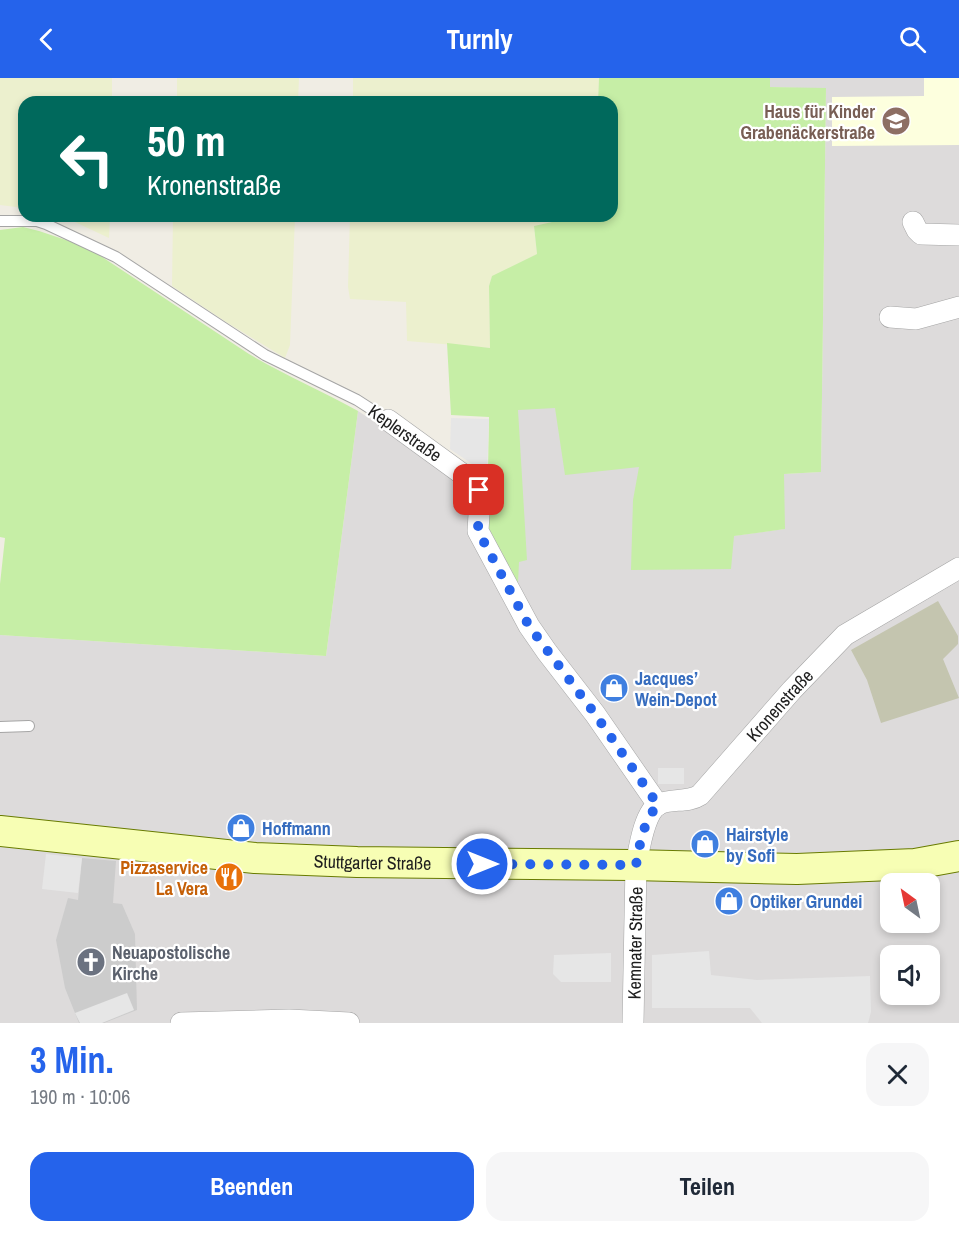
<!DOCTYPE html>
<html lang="de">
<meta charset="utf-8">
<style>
body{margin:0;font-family:"Archivo Narrow",sans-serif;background:#f6f6f7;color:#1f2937;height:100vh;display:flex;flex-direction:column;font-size:22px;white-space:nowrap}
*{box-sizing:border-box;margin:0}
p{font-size:20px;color:#747a83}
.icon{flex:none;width:33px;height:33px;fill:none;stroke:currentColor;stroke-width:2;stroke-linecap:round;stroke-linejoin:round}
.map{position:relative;height:945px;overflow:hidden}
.side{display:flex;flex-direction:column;background:#fff;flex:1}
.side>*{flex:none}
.banner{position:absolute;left:18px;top:18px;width:600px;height:126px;border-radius:18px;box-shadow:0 3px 9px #0003;background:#00695c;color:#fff;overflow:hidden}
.needle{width:39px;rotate:327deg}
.fabs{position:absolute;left:880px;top:795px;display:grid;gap:12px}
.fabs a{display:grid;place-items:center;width:60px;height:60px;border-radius:12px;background:#fff;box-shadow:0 3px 9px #0003;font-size:30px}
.pin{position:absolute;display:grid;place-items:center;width:51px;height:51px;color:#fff;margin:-26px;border-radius:12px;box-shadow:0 3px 9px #0006}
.me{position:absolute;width:66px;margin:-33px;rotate:90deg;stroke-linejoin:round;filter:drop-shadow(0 0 4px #0008)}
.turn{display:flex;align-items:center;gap:21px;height:126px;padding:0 30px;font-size:27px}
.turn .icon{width:78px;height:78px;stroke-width:2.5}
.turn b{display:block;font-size:42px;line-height:51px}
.round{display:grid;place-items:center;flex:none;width:63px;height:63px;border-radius:18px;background:#f6f6f7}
.head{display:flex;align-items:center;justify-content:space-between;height:102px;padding:0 30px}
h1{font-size:36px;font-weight:700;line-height:45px;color:#2563eb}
.action{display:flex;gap:12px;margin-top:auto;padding:12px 30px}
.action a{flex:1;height:69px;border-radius:18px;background:#2563eb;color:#fff;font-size:24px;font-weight:700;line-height:69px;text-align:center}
.action a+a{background:#f6f6f7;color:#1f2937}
header{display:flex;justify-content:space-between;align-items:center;height:78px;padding:0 30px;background:#2563eb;color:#fff;font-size:27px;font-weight:700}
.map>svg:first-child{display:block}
.residential{fill:#dddbdb;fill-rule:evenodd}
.education{fill:#fdffde}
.religious{fill:#ccc}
.construction{fill:#c4c5af}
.farmland{fill:#ecf0ce}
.grass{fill:#c6eea6}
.parking{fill:#e6e6e6}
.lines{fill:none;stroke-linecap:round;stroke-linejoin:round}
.lane-casing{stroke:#a5a5a5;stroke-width:12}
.street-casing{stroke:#a5a5a5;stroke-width:22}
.secondary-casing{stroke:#687b00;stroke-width:32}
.lane{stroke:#fff;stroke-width:10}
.street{stroke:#fff;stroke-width:21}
.secondary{stroke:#f7feb4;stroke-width:30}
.route{stroke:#2563eb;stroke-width:10;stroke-dasharray:0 18}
.labels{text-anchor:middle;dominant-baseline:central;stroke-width:4.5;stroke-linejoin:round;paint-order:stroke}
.education-label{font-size:18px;font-weight:bold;fill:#785e54;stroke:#fff;text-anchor:end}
.street-label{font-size:18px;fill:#1e1e1e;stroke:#fff}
.shop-label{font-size:18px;font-weight:bold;fill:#366cbe;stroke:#fff;text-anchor:start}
.food-label{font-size:18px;font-weight:bold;fill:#c56008;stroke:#fff;text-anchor:end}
.worship-label{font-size:18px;font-weight:bold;fill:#5b616d;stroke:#fff;text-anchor:start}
</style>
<header><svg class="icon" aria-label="back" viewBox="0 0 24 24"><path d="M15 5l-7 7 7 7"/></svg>Turnly<svg class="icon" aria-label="search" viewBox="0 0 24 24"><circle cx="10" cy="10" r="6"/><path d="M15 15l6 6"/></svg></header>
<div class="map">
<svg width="959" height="945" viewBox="0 0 959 945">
<rect width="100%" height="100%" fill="#f0ede4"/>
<path class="residential" d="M 770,0 L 959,0 L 959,945 L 0,945 L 0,557 L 326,578 L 358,333 L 439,386 L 469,409 L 520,413 L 515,330 L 556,327 L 641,387 L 733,458 L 784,451 L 784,396 L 821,394 L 826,11 L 770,9 ZM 891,806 L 930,806 L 930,844 L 891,844 ZM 891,878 L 930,878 L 930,916 L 891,916 Z"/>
<polygon class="education" points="924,0 959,0 959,67 832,68 832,19 924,18"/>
<polygon class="religious" points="82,780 116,783 113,825 122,826 135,856 137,932 104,945 79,945 65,910 56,862 68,820 78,822"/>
<polygon class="construction" points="938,523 958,558 958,566 943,581 959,620 881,645 867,602 851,572"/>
<g class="farmland">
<polygon points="0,0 112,0 112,24 24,24 24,130 0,127"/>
<polygon points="177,0 299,0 298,24 177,24"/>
<polygon points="353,0 599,0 598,24 353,24"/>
<polygon points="62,138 110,138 109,160"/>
<polygon points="173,138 295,138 290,267 285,280 226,244 172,208"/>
<polygon points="350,138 579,138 534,148 537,176 492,199 489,208 490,270 407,263 406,224 350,221 348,209"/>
</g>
<g class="grass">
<polygon points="599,0 770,0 770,9 826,10 821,394 784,396 785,451 734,458 731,491 631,492 633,422 639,389 565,397 555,330 518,332 527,482 519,484 518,505 487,447 489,339 451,337 447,265 490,270 489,208 492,198 537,176 534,148 579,138 612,138 612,24 598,24"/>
<path d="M 23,149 L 39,153 L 87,169 L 249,276 C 285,297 322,313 358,333 L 326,578 L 0,557 L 0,506 L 5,460 L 0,459 L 0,152 Z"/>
</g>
<g class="parking">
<polygon points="451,340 489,341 487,396 450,371"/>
<rect x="658" y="690" width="26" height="16"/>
<polygon points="46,776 82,780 78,815 42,811"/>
<polygon points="709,873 711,897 757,902 870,898 871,934 868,945 762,945 750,930 652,930 652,877"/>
<polygon points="611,875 611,904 561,904 553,896 554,877"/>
<polygon points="127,915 134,932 102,945 80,945 75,935"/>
</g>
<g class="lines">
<g class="lane-casing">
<g id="lane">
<polyline points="0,143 37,143 46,146 116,179 265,277 357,322 388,342"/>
<polyline points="0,649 29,648"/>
</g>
</g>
<g class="street-casing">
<g id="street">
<polyline points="913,144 917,152 921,156 959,157"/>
<polyline points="890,239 916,241 959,229"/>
<polyline points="388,342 476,406 480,420 478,453 529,548 547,574 595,636 658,727"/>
<polyline points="181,945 289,942 349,945"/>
<path id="s1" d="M 633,945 L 636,787 C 639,772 644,734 659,726 C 672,720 688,725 700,717 L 792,612 L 845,557 L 959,490"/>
</g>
</g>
<g class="secondary-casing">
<g id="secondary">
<path id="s2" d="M 0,753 L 255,780 L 357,784 L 632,787 L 797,791 L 915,786 L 959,778"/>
</g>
</g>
<use href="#lane" class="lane"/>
<use href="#street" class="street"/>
<use href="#secondary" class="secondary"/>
</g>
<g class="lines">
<path class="route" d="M 479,412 L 478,453 L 529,548 L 595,636 L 658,727 C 643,743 640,766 636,787 L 482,786"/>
</g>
<defs>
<g id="school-disc" transform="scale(1.5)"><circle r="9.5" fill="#8d6e63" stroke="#fff"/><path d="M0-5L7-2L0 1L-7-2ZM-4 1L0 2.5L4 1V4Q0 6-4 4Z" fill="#fff"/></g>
<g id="shop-disc" transform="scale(1.5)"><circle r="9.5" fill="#3f7fe0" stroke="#fff"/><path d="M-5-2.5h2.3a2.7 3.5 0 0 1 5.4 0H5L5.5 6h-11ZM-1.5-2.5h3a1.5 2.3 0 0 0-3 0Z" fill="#fff"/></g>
<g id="restaurant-disc" transform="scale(1.5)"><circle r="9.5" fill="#e8710a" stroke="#fff"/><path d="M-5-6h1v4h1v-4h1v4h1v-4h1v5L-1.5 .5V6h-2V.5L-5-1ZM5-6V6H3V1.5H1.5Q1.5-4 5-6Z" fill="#fff"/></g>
<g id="church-disc" transform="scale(1.5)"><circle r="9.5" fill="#6b7280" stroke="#fff"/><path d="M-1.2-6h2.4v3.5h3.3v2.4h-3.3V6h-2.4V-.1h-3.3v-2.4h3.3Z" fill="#fff"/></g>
</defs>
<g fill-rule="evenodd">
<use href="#school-disc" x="896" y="43"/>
<use href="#shop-disc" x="614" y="610"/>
<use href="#shop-disc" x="241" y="750"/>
<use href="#shop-disc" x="705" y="766"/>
<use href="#restaurant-disc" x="229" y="799"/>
<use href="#shop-disc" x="729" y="823"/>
<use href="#church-disc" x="91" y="884"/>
</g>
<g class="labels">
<g class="education-label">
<text x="875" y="33">Haus für Kinder<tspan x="875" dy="21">Grabenäckerstraße</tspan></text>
</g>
<g class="street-label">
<text transform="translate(405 355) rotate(35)">Keplerstraße</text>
<text stroke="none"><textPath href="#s1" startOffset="387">Kronenstraße</textPath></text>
<text stroke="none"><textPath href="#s2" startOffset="374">Stuttgarter Straße</textPath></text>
<text stroke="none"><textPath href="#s1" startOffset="80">Kemnater Straße</textPath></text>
</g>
<g class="shop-label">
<text x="635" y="600">Jacques’<tspan x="635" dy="21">Wein-Depot</tspan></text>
<text x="262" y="750">Hoffmann</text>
<text x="726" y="756">Hairstyle<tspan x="726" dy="21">by Sofi</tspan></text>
<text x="750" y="823">Optiker Grundei</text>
</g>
<g class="food-label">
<text x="208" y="789">Pizzaservice<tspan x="208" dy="21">La Vera</tspan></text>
</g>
<g class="worship-label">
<text x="112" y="874">Neuapostolische<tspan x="112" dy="21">Kirche</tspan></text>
</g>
</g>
</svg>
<div class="fabs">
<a><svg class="needle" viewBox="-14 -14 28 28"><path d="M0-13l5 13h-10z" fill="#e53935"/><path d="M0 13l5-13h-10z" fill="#747a83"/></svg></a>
<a><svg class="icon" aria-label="sound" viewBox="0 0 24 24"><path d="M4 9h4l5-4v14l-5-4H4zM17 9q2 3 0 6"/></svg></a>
</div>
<div class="pin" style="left:479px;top:412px;background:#d93025"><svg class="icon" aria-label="arrive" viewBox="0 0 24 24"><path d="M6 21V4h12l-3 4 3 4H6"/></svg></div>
<svg class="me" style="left:482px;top:786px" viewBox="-20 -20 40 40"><circle r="17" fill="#2563eb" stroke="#fff" stroke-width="3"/><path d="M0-11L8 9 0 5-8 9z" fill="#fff"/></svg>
<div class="banner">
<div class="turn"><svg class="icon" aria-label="left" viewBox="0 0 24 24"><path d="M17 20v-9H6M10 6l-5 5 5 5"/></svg><div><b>50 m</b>Kronenstraße</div></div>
</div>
</div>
<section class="side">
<div class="head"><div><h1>3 Min.</h1><p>190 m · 10:06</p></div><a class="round"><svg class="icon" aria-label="close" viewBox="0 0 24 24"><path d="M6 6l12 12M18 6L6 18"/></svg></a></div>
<div class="action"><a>Beenden</a><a>Teilen</a></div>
</section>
